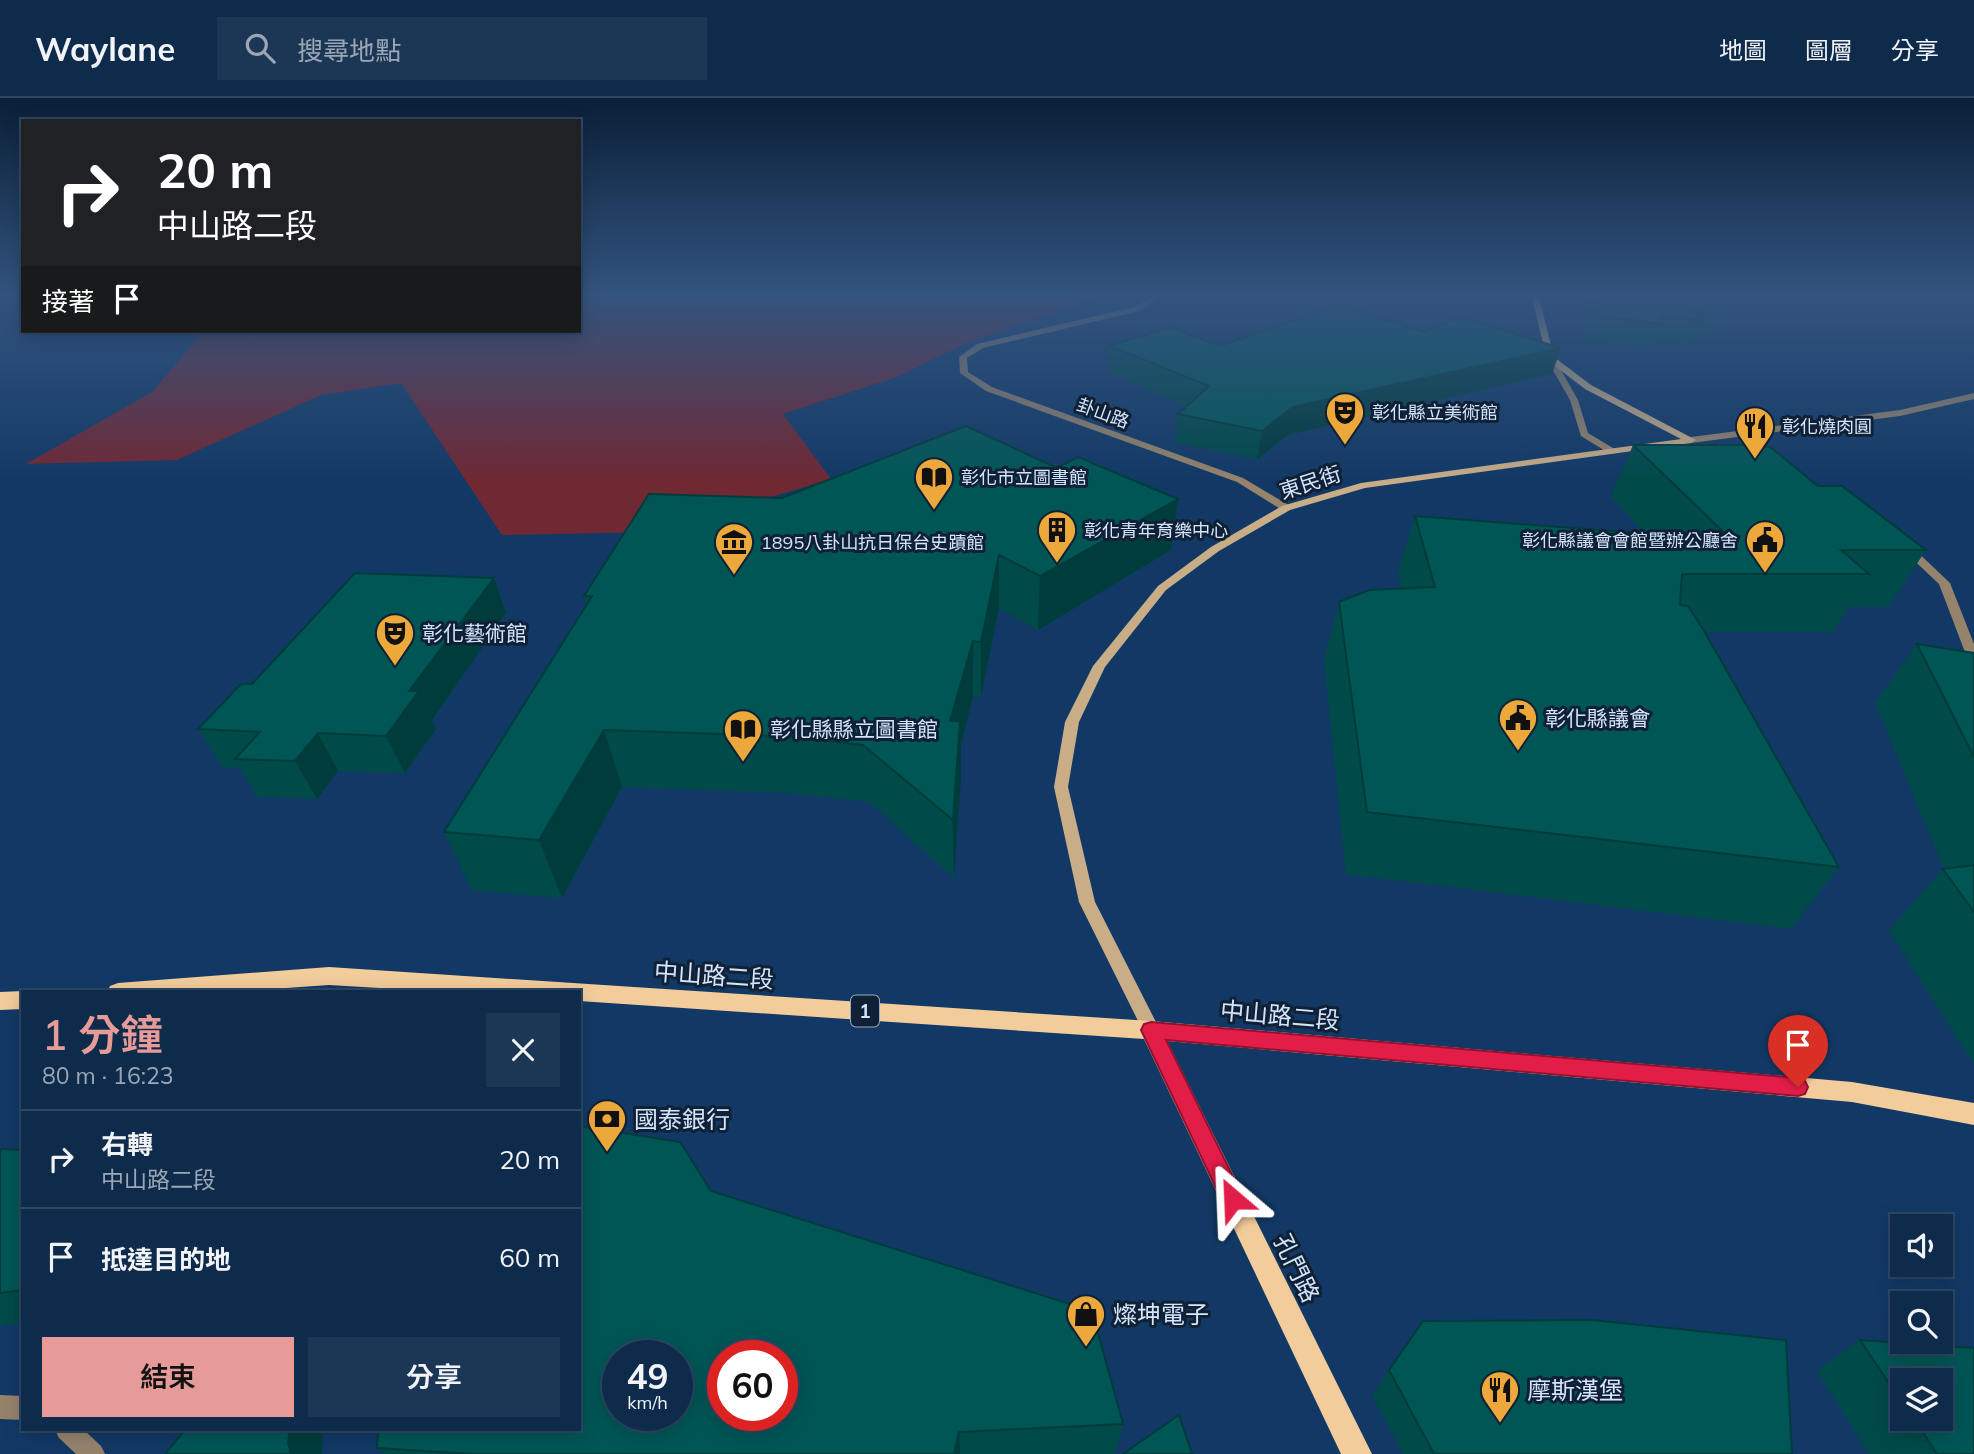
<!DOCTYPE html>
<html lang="zh-TW">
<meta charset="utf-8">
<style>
body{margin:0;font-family:Mulish,"Noto Sans TC",sans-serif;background:#1c3756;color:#f1f3f6;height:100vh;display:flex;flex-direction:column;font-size:26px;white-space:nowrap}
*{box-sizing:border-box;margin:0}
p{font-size:23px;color:#9ba7b5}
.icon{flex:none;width:38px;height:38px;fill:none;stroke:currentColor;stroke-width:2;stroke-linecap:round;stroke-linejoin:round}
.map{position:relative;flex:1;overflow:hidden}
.sheet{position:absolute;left:21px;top:892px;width:560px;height:441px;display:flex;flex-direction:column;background:#0e2b4c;border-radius:0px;box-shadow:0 4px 18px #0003,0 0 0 2px #2e4764}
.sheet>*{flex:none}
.hud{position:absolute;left:21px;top:21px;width:560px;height:214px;border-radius:0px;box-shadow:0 4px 18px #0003,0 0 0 2px #2e4764;background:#202124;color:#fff;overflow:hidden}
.controls{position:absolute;left:1890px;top:1116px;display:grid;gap:14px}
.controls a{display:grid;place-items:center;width:63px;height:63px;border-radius:0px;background:#0e2b4c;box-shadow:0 4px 18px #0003,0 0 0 2px #2e4764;font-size:35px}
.speed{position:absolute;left:602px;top:1242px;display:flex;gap:14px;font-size:35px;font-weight:700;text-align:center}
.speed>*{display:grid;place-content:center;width:91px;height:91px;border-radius:50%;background:#0e2b4c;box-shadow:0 4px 18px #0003,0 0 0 2px #2e4764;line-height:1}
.speed small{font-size:18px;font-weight:400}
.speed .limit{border:10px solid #d22;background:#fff;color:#111}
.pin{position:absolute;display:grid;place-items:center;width:60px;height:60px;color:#fff;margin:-72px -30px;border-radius:50% 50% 50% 0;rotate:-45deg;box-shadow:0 0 7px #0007}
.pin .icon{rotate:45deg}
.me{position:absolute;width:77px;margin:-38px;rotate:334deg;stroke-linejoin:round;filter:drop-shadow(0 0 5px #0008)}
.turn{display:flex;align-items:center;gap:24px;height:147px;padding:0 21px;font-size:32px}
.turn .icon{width:91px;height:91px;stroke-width:2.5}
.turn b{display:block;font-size:49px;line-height:60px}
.then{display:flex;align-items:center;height:66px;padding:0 21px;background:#0003;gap:14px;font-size:26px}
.round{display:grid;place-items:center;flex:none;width:74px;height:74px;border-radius:0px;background:#1c3756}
.head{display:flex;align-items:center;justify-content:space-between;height:119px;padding:0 21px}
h1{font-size:42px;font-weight:600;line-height:52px;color:#e69b98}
.primary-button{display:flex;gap:14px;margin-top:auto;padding:14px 21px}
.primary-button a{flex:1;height:80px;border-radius:0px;background:#e69b98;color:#111;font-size:28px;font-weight:600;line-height:80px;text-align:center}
.primary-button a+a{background:#1c3756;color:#f1f3f6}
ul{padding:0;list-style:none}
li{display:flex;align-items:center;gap:21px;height:98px;padding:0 21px;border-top:2px solid #2e4764}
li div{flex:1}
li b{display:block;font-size:26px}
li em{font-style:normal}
header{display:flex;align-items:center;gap:42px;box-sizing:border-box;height:98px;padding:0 35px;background:#0e2b4c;border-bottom:2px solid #2e4764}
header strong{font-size:33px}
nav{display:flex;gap:38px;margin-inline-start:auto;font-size:24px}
.search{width:490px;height:63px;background:#1c3756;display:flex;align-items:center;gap:18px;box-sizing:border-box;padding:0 24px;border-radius:0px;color:#9ba7b5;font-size:26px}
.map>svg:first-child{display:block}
.green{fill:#702833}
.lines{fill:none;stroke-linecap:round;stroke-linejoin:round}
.street{fill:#95836c;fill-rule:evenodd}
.secondary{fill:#c9ad87;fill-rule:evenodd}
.primary{fill:#f2cc9b;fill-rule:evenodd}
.wall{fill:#004a49;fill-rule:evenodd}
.shaded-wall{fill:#003c3c}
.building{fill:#005655;stroke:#003c3c;stroke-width:2;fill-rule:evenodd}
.route{fill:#e11d48;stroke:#92132f;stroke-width:2}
.labels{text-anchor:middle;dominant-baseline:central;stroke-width:6;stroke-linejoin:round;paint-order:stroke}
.far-poi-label{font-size:18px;fill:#d3e5fb;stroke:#102135;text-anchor:start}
.far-street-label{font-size:18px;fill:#d3e5fb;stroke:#102135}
.shield{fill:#102135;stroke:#98aac0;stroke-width:2}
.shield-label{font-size:19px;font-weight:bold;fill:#d3e5fb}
.street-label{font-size:21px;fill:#d3e5fb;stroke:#102135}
.poi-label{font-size:21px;fill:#d3e5fb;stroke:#102135;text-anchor:start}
.near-street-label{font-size:24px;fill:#d3e5fb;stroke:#102135}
.near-poi-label{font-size:24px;fill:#d3e5fb;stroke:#102135;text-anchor:start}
</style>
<header>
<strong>Waylane</strong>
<div class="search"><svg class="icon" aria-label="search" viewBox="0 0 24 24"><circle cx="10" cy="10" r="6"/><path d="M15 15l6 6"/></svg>搜尋地點</div>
<nav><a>地圖</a><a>圖層</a><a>分享</a></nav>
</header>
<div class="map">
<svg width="1974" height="1356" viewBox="0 0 1974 1356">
<rect width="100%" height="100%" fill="#123966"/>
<polygon class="green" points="579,195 1109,195 971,243 894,280 783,316 831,381 654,434 502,437 401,285 321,297 177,362 26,366 152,294 200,238 182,233 579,233"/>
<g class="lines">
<g class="street">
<polygon points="1158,195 1166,195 1139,213 983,250 967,260 968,274 992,289 1243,380 1290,408 1290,412 1282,412 1237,384 986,293 960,275 959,259 977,246 1134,209"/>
<polygon points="1547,258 1553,258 1578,302 1588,335 1613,350 1613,354 1607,354 1581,338 1570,302 1546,260"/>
<polygon points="1974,295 1974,301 1900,318 1691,345 1686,342 1691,339 1900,312"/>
<polygon points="1906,446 1910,447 1950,485 1974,546 1974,566 1968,562 1939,486 1902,451 1902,447"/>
<polygon points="0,1297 23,1298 23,1322 0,1321"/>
<polygon points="55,1332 84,1332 101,1348 105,1356 76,1356 59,1340"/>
</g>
<polygon class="secondary" points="1531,195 1538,195 1554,259 1591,287 1696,342 1691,345 1365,390 1290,412 1219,453 1166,492 1105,569 1079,624 1068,689 1095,804 1160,932 1157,937 1151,939 1145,937 1079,804 1054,689 1065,624 1093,568 1158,488 1211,449 1282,408 1361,385 1681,341 1585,291 1547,262"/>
<g class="primary">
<polygon points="329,869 1151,923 1852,984 1974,1005 1974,1027 1852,1004 1167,943 1372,1356 1341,1356 1144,941 579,903 579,894 447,894 329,887 229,894 107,894 110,888 118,885"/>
<polygon points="23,893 26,894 23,894 23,911 0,912 0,894"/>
</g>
</g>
<g class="wall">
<polygon points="1581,195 1708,195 1719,217 1708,241 1692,239 1689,247 1657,243 1654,250 1588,243"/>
<polygon points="1110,248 1220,248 1552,276 1288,337 1257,361 1175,345 1178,316 1187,308 1108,274"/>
<polygon points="1633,347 1818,388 1926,452 1888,509 1848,509 1833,534 1705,534 1839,769 1791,831 1346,776 1324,562 1339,504 1402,490 1398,473 1415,418 1644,435 1611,399"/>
<polygon points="782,400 1178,401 1171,452 1038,532 999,510 981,599 973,598 961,647 961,680 954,780 869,704 790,695 622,689 562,800 472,792 444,734 587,506 584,498"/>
<polygon points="494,480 506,515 432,622 436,631 405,675 338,673 317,701 258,699 240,670 222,669 198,631 252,586"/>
<polygon points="1917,546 1974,555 1974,966 1889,833 1943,771 1944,771 1875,605"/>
<polygon points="0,1051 23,1052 23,1225 0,1228"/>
<polygon points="711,1093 1123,1326 1115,1356 384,1356 377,1350"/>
<polygon points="1423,1223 1792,1356 1403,1356 1372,1297"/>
<path d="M 1860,1242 L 1974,1250 L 1974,1356 L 1869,1356 L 1817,1273 ZM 1902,1283 L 1941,1283 L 1941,1321 L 1902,1321 Z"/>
</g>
<g class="shaded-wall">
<polygon points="1561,250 1552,276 1288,337 1257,361 1262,333 1293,309"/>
<polygon points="1178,401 1171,452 1038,532 1040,478"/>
<polygon points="999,457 999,510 981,599 981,544"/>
<polygon points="494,480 506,515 432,622 436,631 405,675 386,638 409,593"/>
<polygon points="973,543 973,598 961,647 961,680 954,780 950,623"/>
<polygon points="604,632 622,689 562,800 539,742"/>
<polygon points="318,635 338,673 317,701 295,663"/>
<polygon points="290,1332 323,1332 322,1356 291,1356 288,1345"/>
<polygon points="959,1334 960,1356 954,1356"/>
</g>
<g class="building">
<polygon points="1593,195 1708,195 1719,217 1697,214 1700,222 1661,218 1664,226 1597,218"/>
<polygon points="1339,207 1423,234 1460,219 1561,250 1293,309 1262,333 1178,316 1209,288 1110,248 1170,229 1220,248"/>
<polygon points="966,328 1057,370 1078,359 1178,401 1040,478 999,457 981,544 973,543 950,623 960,623 953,722 863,647 780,638 604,632 539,742 444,734 592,498 584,498 649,396 782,400"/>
<polygon points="1633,347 1752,347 1770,349 1818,388 1842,388 1926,452 1841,452 1869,476 1682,476 1680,507 1688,508 1704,533 1839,769 1367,714 1339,504 1369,492 1435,489 1415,418 1732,442"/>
<polygon points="355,475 494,480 409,593 419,593 386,638 318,635 295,663 235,661 260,634 198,631 241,586 252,586"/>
<polygon points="1917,546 1974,555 1974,659"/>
<polygon points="1974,767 1974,814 1943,771"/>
<path d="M 579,1028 L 680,1044 L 711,1093 L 1092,1213 L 1123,1326 L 959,1334 L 954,1356 L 473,1356 L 377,1350 L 378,1332 L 579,1332 ZM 618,1258 L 677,1258 L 677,1318 L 618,1318 ZM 723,1258 L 782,1258 L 782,1318 L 723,1318 Z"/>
<polygon points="0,1051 23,1052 23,1192 0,1195"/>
<polygon points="1592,1222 1786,1242 1792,1356 1434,1356 1389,1272 1423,1223"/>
<polygon points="1860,1242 1974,1250 1974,1356 1937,1356 1914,1321 1941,1321 1941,1283 1902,1283 1902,1304"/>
<polygon points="1179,1317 1192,1356 1123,1356"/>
<polygon points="185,1332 290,1332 288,1345 291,1356 165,1356"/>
</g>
<linearGradient id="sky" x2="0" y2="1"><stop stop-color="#0a1f38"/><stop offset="0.51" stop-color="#33547f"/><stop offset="1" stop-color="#33547f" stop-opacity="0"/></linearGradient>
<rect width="1974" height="385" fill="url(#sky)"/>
<polygon class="route" points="1151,924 1798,980 1805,983 1808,989 1805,996 1798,998 1166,942 1244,1101 1241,1109 1233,1112 1225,1109 1141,932 1144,926"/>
<defs>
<g id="theatre-pin" transform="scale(2.0125)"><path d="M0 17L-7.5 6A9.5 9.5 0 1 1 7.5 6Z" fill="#eda83c" stroke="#102135"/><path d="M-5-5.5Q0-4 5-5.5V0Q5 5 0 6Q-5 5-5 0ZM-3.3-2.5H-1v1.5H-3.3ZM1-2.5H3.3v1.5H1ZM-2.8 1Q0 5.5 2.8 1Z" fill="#111"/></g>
<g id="restaurant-pin" transform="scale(2.0125)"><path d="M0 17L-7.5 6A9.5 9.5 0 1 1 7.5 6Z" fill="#eda83c" stroke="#102135"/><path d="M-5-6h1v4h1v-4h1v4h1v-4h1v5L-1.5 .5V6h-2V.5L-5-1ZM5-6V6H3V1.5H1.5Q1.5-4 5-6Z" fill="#111"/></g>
<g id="library-pin" transform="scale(2.0125)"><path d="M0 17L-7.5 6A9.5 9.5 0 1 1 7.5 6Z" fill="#eda83c" stroke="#102135"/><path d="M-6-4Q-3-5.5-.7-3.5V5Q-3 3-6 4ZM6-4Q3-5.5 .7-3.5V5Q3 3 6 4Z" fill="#111"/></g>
<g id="building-pin" transform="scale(2.0125)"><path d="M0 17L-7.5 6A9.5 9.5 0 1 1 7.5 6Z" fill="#eda83c" stroke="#102135"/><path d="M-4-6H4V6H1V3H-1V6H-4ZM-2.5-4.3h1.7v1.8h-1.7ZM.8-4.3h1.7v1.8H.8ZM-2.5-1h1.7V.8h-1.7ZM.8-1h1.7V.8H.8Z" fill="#111"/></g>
<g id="civic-pin" transform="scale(2.0125)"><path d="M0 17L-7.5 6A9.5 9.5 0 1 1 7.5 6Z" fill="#eda83c" stroke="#102135"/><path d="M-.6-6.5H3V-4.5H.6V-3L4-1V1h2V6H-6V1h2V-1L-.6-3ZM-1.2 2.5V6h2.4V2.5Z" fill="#111"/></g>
<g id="museum-pin" transform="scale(2.0125)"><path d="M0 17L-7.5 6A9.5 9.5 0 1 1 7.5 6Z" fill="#eda83c" stroke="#102135"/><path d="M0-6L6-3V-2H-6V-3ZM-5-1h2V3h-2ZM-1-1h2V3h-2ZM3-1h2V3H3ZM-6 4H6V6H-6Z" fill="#111"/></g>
<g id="bank-pin" transform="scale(2.0125)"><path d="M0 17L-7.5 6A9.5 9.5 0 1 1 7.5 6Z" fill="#eda83c" stroke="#102135"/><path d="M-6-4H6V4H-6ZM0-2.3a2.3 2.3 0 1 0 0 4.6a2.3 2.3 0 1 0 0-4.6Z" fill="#111"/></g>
<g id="shop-pin" transform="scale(2.0125)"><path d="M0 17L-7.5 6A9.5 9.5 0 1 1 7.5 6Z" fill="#eda83c" stroke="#102135"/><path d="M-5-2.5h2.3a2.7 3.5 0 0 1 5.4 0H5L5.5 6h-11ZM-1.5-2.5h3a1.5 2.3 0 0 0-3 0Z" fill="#111"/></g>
</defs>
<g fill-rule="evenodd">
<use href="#theatre-pin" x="1345" y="314"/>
<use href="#restaurant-pin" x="1755" y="328"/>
<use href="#library-pin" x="934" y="379"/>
<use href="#building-pin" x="1057" y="432"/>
<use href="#civic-pin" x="1765" y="442"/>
<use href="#museum-pin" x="734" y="444"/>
<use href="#theatre-pin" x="395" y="535"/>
<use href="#civic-pin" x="1518" y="620"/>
<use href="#library-pin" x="743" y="631"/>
<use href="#bank-pin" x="607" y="1021"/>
<use href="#shop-pin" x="1086" y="1216"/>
<use href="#restaurant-pin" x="1500" y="1292"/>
</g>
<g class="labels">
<g class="far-poi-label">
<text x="1372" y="314">彰化縣立美術館</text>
<text x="1782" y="328">彰化燒肉圓</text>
<text x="961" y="379">彰化市立圖書館</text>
<text x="1084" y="432">彰化青年育樂中心</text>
<text x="1738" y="442" text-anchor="end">彰化縣議會會館暨辦公廳舍</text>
<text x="761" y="444">1895八卦山抗日保台史蹟館</text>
</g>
<g class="far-street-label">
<text transform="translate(1103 315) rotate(20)">卦山路</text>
</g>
<rect class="shield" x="851" y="897.5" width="28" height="31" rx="5"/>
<g class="shield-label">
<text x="865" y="913">1</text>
</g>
<g class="street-label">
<text transform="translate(1310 384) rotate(-18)">東民街</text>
</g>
<g class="poi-label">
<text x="422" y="535">彰化藝術館</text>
<text x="1545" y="620">彰化縣議會</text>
<text x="770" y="631">彰化縣縣立圖書館</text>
</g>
<g class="near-street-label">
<text transform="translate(714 877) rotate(4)">中山路二段</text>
<text transform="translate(1280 917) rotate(5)">中山路二段</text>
<text transform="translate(1297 1170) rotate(64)">孔門路</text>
</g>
<g class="near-poi-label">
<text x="634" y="1021">國泰銀行</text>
<text x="1113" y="1216">燦坤電子</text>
<text x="1527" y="1292">摩斯漢堡</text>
</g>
</g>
</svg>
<div class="controls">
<a><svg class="icon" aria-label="sound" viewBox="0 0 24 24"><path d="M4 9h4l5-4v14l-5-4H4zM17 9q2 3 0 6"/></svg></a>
<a><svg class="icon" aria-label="search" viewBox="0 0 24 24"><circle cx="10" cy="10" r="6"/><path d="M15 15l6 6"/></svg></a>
<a><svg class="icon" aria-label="layers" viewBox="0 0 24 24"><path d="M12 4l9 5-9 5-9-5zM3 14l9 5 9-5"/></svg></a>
</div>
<div class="speed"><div>49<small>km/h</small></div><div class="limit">60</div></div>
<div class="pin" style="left:1798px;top:989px;background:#d93025"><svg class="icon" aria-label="arrive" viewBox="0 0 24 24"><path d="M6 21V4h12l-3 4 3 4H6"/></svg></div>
<svg class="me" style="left:1233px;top:1101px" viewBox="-20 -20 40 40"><path d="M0-17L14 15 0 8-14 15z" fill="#e11d48" stroke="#fff" stroke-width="4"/></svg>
<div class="hud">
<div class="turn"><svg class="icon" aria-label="right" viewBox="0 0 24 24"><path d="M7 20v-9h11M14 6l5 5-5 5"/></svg><div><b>20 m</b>中山路二段</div></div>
<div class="then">接著<svg class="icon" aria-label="arrive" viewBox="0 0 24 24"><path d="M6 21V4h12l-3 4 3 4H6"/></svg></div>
</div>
<section class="sheet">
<div class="head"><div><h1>1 分鐘</h1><p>80 m · 16:23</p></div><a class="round"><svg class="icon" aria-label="close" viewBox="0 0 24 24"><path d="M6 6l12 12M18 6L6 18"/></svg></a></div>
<ul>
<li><svg class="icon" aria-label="right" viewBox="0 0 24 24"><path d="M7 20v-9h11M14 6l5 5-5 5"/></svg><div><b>右轉</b><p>中山路二段</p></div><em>20 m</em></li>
<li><svg class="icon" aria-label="arrive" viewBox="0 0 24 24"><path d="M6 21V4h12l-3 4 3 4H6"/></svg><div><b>抵達目的地</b></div><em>60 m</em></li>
</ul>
<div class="primary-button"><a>結束</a><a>分享</a></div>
</section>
</div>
